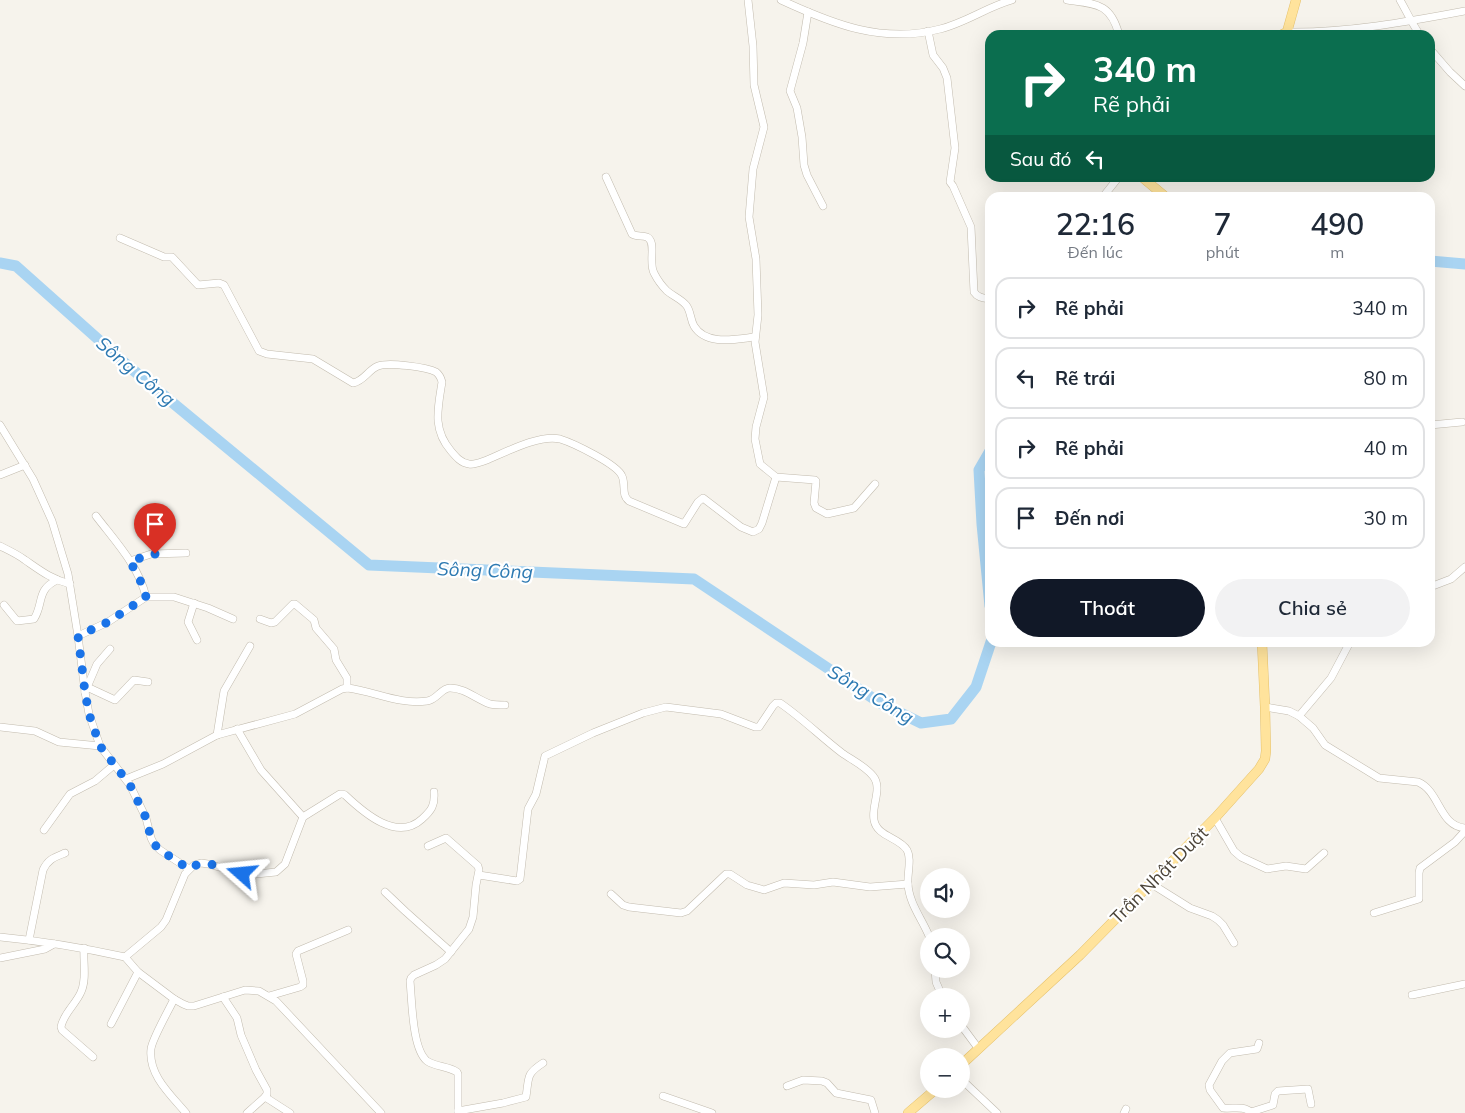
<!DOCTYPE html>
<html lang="vi">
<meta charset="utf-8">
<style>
body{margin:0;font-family:Mulish,sans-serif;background:#f2f2f3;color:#1f2937;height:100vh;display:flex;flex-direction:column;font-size:19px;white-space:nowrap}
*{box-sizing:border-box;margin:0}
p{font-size:16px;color:#747a83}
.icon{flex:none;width:28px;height:28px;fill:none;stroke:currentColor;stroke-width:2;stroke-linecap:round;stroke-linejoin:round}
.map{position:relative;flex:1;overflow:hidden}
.panel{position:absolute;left:985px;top:192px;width:450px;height:455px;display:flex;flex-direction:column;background:#fff;border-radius:15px;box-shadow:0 5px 20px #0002}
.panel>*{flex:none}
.hud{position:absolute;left:985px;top:30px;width:450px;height:152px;border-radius:15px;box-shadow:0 5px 20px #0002;background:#0b6e4f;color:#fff;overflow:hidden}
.fabs{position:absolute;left:920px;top:868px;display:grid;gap:10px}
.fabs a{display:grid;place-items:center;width:50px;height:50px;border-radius:50%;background:#fff;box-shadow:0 5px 20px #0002;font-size:25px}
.pin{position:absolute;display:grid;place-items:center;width:42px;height:42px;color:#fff;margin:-51px -21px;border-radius:50% 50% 50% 0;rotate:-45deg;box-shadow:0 0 5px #0007}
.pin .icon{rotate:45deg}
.me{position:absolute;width:55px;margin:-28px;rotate:288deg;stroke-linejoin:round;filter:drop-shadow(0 0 4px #0008)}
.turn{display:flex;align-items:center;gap:18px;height:105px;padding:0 25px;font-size:22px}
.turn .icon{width:65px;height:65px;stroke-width:2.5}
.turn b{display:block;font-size:35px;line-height:42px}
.then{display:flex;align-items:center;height:48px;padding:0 25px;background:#0003;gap:10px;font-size:19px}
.eta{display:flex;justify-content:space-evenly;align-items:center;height:85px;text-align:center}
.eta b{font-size:30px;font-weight:600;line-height:35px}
.action{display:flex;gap:10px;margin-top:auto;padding:10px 25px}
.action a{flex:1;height:58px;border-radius:30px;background:#111827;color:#fff;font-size:20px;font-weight:600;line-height:58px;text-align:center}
.action a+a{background:#f2f2f3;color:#1f2937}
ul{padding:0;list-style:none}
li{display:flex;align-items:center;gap:15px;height:62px;margin:0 10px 8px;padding:0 15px;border:2px solid #e0e1e3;border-radius:15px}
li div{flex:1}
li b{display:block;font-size:19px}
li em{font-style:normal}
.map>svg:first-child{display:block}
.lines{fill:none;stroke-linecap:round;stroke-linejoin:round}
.river{stroke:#a9d4f2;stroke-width:11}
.minor-casing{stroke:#c2bbae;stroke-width:8}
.major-casing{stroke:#e6c16a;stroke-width:10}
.minor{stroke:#fff;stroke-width:7}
.major{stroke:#ffe39c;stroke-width:9}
.route{stroke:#1a73e8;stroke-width:9;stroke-dasharray:0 16.2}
.labels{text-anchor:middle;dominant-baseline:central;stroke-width:4.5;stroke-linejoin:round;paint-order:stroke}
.street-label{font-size:18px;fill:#4b4439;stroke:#fff}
.water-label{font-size:19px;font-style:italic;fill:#2e7ab2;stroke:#fff}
</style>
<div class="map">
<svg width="1465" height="1113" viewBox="0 0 1465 1113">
<rect width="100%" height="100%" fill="#f6f3ec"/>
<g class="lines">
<g class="river">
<polyline points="1430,261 1465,264"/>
<polyline points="0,263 16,266 127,365 369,565 694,579 880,703 921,723 951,719 976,687 991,642"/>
<polyline points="990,451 979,470 982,524 990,606"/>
</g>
<g class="minor-casing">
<g id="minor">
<polyline points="748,0 753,46 754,85 764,127 753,169 749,217 756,259 758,315 755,342 764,397 756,427 755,439 760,464 776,477 815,480 816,481 814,503 816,508 827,514 854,508 875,484"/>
<path d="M 781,0 C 833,24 882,44 940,29 C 965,23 987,7 1012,0"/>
<path d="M 1067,0 C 1096,4 1111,3 1119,35"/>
<path d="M 1400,0 C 1407,12 1412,24 1420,35"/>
<polyline points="808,12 803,43 790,91 797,108 802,137 804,165 807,175 823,206"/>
<path d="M 928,31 L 933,55 L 943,68 L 947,78 L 955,148 L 950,182 L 953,186 L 971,227 L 974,292 C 978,298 983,298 990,299"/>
<path d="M 1287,32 C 1346,33 1407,22 1465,11"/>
<polyline points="1430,49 1450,72 1465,86"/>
<path d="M 606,177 L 632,234 C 637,237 642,235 647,237 C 657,242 648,262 654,273 C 657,279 662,286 667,291 C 673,296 681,299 686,305 C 691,311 690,319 694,326 C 706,346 736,339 755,337"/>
<polyline points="1102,198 1118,178"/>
<path d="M 120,238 L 164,257 L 172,257 L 198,285 L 219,283 L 224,285 L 259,351 L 267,354 L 313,359 L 353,383 C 364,381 368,370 378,366 C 388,362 427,367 436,372 C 440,375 441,378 442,382 C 438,408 432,429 451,451 C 456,457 461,463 469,464 C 475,465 481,462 487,460 C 506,452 540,434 560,439 C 573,443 617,464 622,476 C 626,485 621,495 629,501 L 684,524 L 698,502 L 703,498 L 741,527 L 753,532 L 759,529 L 762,523 L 776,477"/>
<polyline points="0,425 33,479 52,521 68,574 78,636 85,692 89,714 100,746 130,785 146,818 151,838 154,844 160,850 189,869"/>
<polyline points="1430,425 1462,422"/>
<polyline points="0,475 25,465"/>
<path d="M 96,516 C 115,541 139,566 146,597"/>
<path d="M 0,546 C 8,550 17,554 25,560 C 41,571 51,579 70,584"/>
<polyline points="130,561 151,554 186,553"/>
<polyline points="1430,587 1451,579 1465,567"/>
<polyline points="194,603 188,622 197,640"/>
<path d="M 4,605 L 17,621 L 34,619 C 44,603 36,590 57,580"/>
<polyline points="260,619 271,623 275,622 293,604 295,604 314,620 316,628 334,649 336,660 347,678 347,688"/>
<polyline points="78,636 108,622 146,597 174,597 208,608 233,619"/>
<polyline points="87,687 115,700 134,680 148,682"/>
<polyline points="85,692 97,664 110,649"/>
<path d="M 1265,707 L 1289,711 L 1299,716 L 1313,728 L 1325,745 L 1379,778 L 1418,782 C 1440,791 1439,826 1465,828"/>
<polyline points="1299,716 1331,678 1350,642"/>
<polyline points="0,727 35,731 59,742 100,746"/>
<polyline points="237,729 261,770 303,817"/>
<polyline points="217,735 224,691 250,646"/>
<path d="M 126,779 L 163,764 L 217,735 L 295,714 L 342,689 L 347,688 C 374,691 399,705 427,701 C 437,700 441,688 450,688 C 465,688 476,699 490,704 C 495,705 500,705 505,705"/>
<polyline points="1215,818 1234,851 1241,857 1267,869 1286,866 1306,869 1324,853"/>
<polyline points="44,830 70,794 95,781 114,765"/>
<path d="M 428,846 L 446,838 L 478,866 L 479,870 L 476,885 L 473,917 L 469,929 L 445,959 L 436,965 L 414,975 L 411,978 L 410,981 C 412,1000 412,1049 427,1061 C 436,1067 448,1066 457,1072 L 458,1074 L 458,1113"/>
<path d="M 479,875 L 517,881 L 520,879 L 528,809 L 536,794 L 545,756 L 593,733 L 643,713 L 666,707 L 721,714 L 755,727 L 759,727 L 773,706 L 776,703 L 780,703 C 802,718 821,737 842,753 C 852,760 865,766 873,776 C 883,788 871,806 874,820 C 877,837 899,837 907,850 C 912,859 907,874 908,884 C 909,903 922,919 929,936"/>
<polyline points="1150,883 1190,908 1212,916 1218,920 1223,925 1234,943"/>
<polyline points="385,892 405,911 451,952"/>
<polyline points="611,894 623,905 629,907 681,913 687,911 726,874 730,874 747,885 764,890 784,883 814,885 833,882 870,887 908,884"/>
<polyline points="1374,913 1419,899 1419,873 1420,868 1455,842 1465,831"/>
<path d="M 0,937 C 42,941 84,948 125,957 L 138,972 L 174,999 L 183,1004 L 188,1006 L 194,1006 L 245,990 L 259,991 L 276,1001 L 381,1113"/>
<path d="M 29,940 L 43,870 C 48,859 55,857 65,853"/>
<path d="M 84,948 C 83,962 87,979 81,992 C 76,1004 63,1014 61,1027 L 62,1030 L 93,1057"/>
<path d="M 125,957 L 161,927 L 166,920 L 185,874 L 194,865 L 201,863 L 208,864 L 247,875 L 276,872 L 285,864 L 303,817 L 340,794 L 343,794 L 345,795 C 364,813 397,842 422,819 C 432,810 435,805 434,792"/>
<polyline points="0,958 45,949 54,944"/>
<polyline points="935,969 936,982 942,996"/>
<polyline points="1412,995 1465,984"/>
<polyline points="269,996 300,987 303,985 303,981 296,954 298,951 348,930"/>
<polyline points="223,997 237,1018 241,1035 256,1070 267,1090 267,1094 265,1097 247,1113"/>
<path d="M 174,999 C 169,1010 152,1039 151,1049 C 148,1075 171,1095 186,1113"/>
<polyline points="111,1024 138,972"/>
<polyline points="961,1025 978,1048"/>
<polyline points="961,1079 997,1113"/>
<polyline points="787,1086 803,1080 822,1081 827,1083 836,1093 871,1100 875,1113"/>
<polyline points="663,1096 712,1113"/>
<polyline points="265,1097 290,1113"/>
<path d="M 458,1111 L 503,1103 L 526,1097 C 529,1077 526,1074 543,1063"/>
<polyline points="1251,1112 1273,1105 1275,1094 1278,1091 1308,1089 1311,1104"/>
<polyline points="1124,1113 1126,1109"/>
<path d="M 1252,1113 C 1243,1105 1234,1109 1223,1108 L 1210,1090 L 1209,1085 L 1222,1061 L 1230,1053 L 1257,1049 L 1259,1043"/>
</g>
</g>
<g class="major-casing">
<g id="major">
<polyline points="1281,35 1287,32 1296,0"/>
<polyline points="1143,178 1167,198"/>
<polyline points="961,1065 1080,955 1215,818 1259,769 1265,759 1266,751 1265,707 1262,642"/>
<polyline points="908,1113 936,1089"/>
</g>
</g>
<use href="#minor" class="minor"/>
<use href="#major" class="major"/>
</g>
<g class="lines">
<path class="route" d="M 155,554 L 130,561 L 143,586 L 146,597 L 108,622 L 78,636 L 85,692 L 89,714 L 100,746 L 130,785 L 146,818 L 151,838 L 154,844 L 160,850 L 189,869 C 204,857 225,869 242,874"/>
</g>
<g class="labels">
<g class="street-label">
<text transform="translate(1159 875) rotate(-45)">Trần Nhật Duật</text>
</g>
<g class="water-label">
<text transform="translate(136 371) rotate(40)">Sông Công</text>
<text transform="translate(485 570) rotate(2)">Sông Công</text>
<text transform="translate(871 694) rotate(31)">Sông Công</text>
</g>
</g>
</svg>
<div class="fabs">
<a><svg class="icon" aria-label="sound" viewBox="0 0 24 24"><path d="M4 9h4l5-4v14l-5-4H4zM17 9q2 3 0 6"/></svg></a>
<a><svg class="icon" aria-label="search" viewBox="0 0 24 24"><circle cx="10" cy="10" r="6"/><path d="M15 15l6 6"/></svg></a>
<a>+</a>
<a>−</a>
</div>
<div class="pin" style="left:155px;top:554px;background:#d93025"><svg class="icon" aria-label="arrive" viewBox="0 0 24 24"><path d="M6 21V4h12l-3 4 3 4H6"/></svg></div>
<svg class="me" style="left:242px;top:874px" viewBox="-20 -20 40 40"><path d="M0-17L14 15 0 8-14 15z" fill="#1a73e8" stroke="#fff" stroke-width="4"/></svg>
<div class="hud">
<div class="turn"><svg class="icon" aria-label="right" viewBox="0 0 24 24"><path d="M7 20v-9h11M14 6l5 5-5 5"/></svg><div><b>340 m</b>Rẽ phải</div></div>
<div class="then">Sau đó<svg class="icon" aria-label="left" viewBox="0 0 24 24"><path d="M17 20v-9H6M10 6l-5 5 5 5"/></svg></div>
</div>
<section class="panel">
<div class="eta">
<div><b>22:16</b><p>Đến lúc</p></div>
<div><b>7</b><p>phút</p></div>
<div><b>490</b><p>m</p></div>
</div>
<ul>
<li><svg class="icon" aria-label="right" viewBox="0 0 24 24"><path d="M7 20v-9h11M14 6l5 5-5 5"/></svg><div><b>Rẽ phải</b></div><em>340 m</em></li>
<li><svg class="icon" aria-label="left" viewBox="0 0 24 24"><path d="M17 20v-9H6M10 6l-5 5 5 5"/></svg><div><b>Rẽ trái</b></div><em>80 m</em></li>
<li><svg class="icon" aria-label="right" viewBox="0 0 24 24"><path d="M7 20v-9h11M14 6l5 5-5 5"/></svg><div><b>Rẽ phải</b></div><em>40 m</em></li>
<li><svg class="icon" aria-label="arrive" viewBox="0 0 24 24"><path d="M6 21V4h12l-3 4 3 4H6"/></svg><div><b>Đến nơi</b></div><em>30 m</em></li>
</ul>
<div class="action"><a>Thoát</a><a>Chia sẻ</a></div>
</section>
</div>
